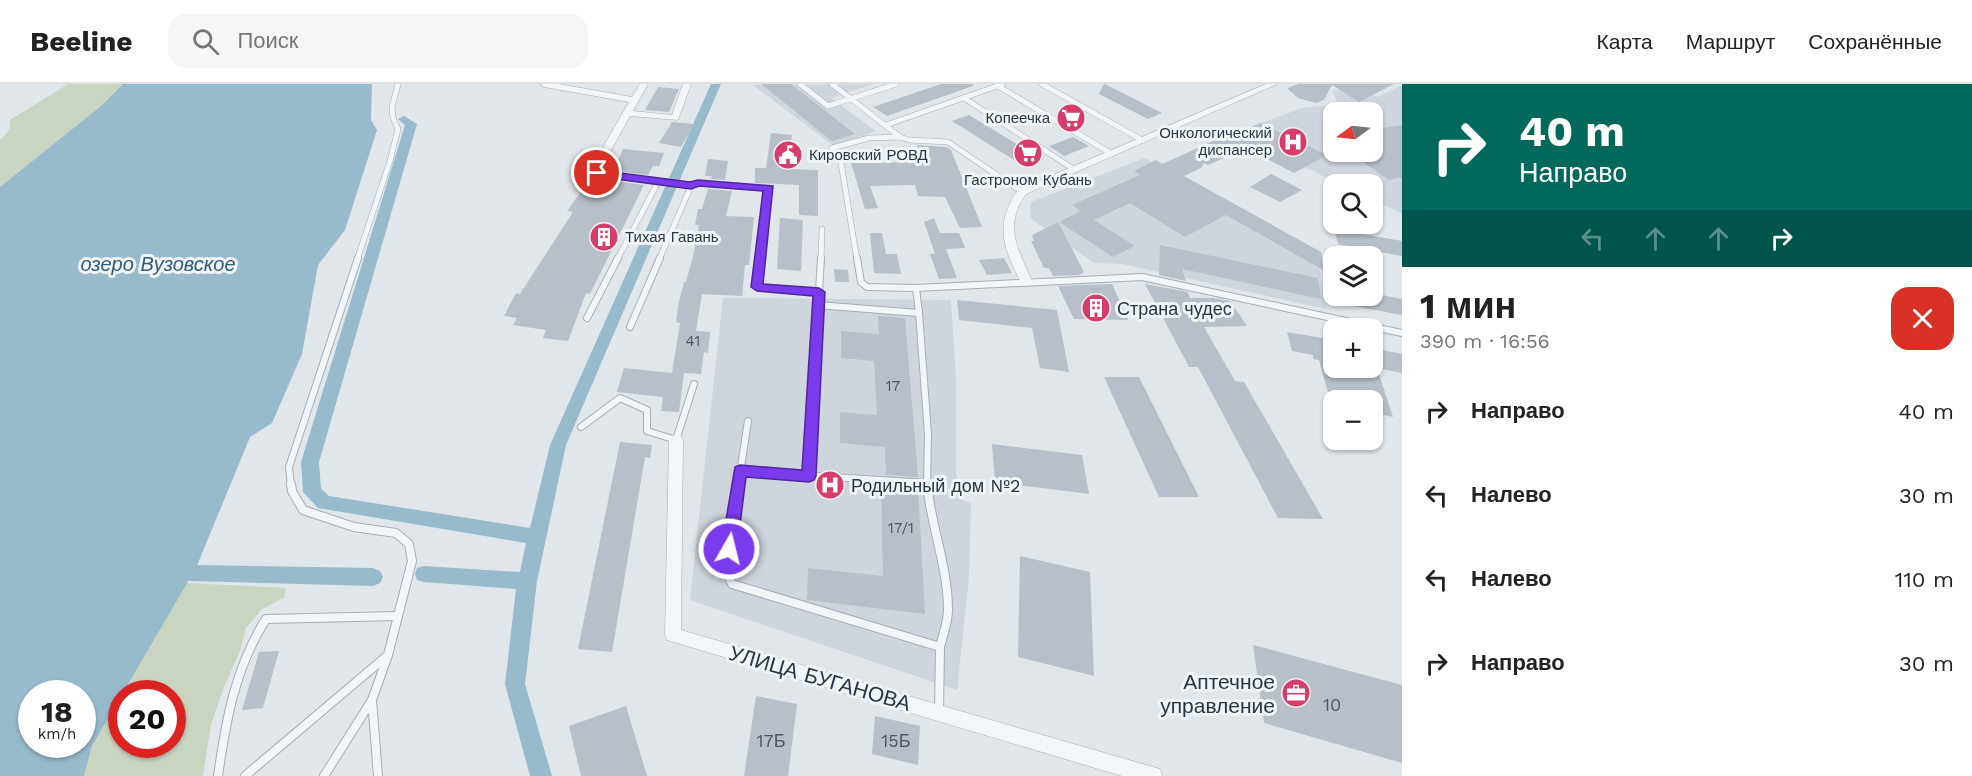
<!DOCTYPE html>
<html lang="ru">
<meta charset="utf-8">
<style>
body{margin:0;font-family:"Work Sans",sans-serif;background:#f6f6f6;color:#222;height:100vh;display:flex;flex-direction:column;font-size:22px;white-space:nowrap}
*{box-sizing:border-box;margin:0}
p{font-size:20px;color:#767676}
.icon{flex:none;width:33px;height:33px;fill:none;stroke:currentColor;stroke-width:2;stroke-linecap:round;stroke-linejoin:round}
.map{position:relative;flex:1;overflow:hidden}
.drawer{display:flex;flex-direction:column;background:#fff;width:570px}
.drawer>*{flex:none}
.hud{background:#00695c;color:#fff;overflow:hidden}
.needle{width:39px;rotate:255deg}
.buttons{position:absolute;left:1323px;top:18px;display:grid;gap:12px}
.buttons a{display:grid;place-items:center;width:60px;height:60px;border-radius:12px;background:#fff;box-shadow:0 2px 4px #0004;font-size:30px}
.speed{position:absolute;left:18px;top:596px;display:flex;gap:12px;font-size:30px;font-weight:700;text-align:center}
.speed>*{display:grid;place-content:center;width:78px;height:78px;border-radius:50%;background:#fff;box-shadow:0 2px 4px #0004;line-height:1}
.speed small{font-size:15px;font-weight:400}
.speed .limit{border:9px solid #d22;background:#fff;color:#111}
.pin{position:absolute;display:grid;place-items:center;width:51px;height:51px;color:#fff;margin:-26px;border:3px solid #fff;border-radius:50%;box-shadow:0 2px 6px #0007}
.me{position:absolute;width:66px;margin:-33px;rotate:8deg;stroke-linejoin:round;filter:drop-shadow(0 0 4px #0008)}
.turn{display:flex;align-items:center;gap:21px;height:126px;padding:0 18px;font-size:27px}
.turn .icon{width:78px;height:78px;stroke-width:2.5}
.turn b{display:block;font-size:42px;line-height:51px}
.lanes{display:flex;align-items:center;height:57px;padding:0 18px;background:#0003;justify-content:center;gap:30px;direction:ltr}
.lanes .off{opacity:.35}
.round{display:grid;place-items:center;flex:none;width:63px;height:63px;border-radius:18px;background:#f6f6f6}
.headline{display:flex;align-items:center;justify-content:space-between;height:102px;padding:0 18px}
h1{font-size:36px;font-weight:700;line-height:45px}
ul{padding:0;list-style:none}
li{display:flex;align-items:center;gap:18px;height:84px;padding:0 18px}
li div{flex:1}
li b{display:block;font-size:22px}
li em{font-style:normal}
header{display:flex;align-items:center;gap:36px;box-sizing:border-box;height:84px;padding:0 30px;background:#fff;border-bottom:2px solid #e0e0e0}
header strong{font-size:28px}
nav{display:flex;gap:33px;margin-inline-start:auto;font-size:21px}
.search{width:420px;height:54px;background:#f6f6f6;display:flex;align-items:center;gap:15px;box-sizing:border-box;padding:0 21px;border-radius:18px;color:#767676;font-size:22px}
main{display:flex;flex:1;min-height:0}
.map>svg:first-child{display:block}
.built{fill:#ced5dc;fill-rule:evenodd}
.green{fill:#c9d5c1}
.water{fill:#98bacd;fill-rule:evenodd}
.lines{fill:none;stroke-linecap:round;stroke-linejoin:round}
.canal{fill:#98bacd;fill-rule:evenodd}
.building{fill:#b7c0c8}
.lane-far2-casing{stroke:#a5aeb5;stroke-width:6}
.lane-far1-casing{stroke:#a5aeb5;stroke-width:8}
.lane-casing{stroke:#a5aeb5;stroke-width:10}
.street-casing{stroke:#a5aeb5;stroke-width:1}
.lane-far2{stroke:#f3f6f8;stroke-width:5}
.lane-far1{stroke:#f3f6f8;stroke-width:6}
.lane{stroke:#f3f6f8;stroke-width:8}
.street{fill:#f3f6f8;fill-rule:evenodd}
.route{fill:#7c3aed;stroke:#51269a;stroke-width:1.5}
.labels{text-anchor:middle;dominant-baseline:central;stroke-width:6;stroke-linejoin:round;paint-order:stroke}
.far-poi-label{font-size:15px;fill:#273643;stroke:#f0f4f7;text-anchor:end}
.number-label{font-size:15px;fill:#4b5864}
.poi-label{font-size:18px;fill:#273643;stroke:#f0f4f7;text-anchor:start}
.near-number-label{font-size:18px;fill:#4b5864}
.water-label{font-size:20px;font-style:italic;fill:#2e5b7a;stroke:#f0f4f7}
.near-street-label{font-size:21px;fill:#273643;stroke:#f0f4f7}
.near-poi-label{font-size:21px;fill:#273643;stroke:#f0f4f7;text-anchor:end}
</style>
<header>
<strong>Beeline</strong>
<div class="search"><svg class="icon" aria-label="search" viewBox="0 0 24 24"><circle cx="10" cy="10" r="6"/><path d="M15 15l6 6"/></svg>Поиск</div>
<nav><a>Карта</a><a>Маршрут</a><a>Сохранённые</a></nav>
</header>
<main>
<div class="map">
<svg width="1402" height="692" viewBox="0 0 1402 692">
<rect width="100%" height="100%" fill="#e0e6ea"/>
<g class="built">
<polygon points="873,0 831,14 876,47 834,62 753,1"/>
<path d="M 1402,1 L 1402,130 L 1373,116 L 1372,100 L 1340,100 L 1234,49 L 1302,24 L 1338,20 L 1332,7 L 1354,2 L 1378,13 ZM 1334,28 L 1372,28 L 1372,68 L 1334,68 Z"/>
<polygon points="1145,74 1317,170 1326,225 1122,180 1094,179 1030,134 1031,118"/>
<polygon points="723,214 951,216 956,296 956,387 960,415 971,419 969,493 957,606 690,516"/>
</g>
<g class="green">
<path d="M 68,0 L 123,0 L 101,22 L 0,103 L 0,56 C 6,50 12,45 10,36 Z"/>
<polygon points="187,499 286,504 284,514 262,525 246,544 240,567 224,603 211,640 203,692 84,692 92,662 121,611 122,660 172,660 172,609 123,609"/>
</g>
<path class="water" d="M 123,0 L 372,0 L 371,36 L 377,46 L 345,146 L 318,181 L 302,270 L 272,339 L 250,353 L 196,484 L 92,662 L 84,692 L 0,692 L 0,103 L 101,22 ZM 32,609 L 82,609 L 82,660 L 32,660 Z"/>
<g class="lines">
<g class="canal">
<polygon points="711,0 721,0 566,361 537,497 525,600 552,692 530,692 505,600 516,505 424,498 417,496 415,490 417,484 424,482 520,488 526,459 318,424 303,408 301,378 405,41 398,35 404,32 417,40 319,378 321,405 329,412 530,444 550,361"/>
<polygon points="191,481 373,484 380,487 383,493 380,499 373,502 191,497 184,495 182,489 184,483"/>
</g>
</g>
<g class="building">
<polygon points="761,0 791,0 855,50 832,57"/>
<polygon points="941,0 973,0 973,2 887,32 873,23"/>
<polygon points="1104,0 1105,0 1162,29 1148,35 1099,10"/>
<polygon points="1299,0 1394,0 1359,18 1332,1 1324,16 1316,19 1298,14 1287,4"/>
<polygon points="658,3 679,5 669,28 645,26"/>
<polygon points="969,31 1043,76 1025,83 952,37"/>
<polygon points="672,38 694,40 681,63 659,59"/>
<polygon points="1260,39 1327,71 1294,89 1254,68 1244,65 1208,81 1204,79 1201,84 1184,92 1321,168 1323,186 1226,131 1185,153 1130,119 1094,136 1135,162 1113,173 1059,138 1081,127 1072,121 1140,91 1134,87 1156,76 1162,80 1220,54 1232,53"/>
<polygon points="1402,41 1402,93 1389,96 1356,73 1372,70 1372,46"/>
<polygon points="771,49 792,51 787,85 818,86 818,132 799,131 799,101 755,99 755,84 766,84"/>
<polygon points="1073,53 1089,62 1064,72 1049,62"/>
<polygon points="917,61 946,63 951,66 982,143 960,144 945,113 918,112 915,101 870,102 878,124 865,125 851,79 923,78"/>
<polygon points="623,65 664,69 659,82 653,82 648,91 614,87"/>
<polygon points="708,75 728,77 725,96 711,95 712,92 705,92"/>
<polygon points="1271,90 1302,106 1280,118 1250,103"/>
<polygon points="591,94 644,101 590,210 586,209 568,257 543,254 546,246 513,241 517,234 504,232 516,209 520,210 573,128 567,127"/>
<polygon points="708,105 732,107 726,132 754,133 749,181 745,181 742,212 702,210 696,247 710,248 708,269 704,268 701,290 684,289 679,328 661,327 663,313 617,308 624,284 672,289 680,239 676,238 678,222 684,198 686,198 693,172 699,141 695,141 698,125 702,125"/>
<polygon points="780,134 803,136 801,187 777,185"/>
<polygon points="934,134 940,149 959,149 965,164 946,165 957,194 939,195 930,170 935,170 924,138"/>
<polygon points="1058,138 1084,188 1079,191 1053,192 1049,184 1044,184 1031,157 1034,157 1032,151"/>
<polygon points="1334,145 1402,157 1402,172 1338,160"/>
<polygon points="870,149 882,149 886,170 897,170 901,190 874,189"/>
<polygon points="1160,161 1318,194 1321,215 1182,185 1186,197 1159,191"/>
<polygon points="1004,174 1012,189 987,191 979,176"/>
<polygon points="834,185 848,186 849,198 835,198"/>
<polygon points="1112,200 1128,236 1074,235 1058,202"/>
<polygon points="1145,200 1188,208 1190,214 1213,214 1230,217 1247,242 1204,243 1235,297 1244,298 1323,435 1278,434 1198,283 1189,283"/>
<polygon points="1372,209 1402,215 1402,231 1332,218 1332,212 1372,212"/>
<polygon points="957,216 1057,226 1069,288 1040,284 1032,244 959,236"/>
<polygon points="878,232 905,234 918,393 886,391 885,363 840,359 840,328 877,331 874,277 841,274 841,247 879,250"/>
<polygon points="1287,248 1334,256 1334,284 1377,284 1372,283 1372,264 1402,270 1402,289 1377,284 1393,333 1372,328 1372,316 1330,316 1319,276 1313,275 1313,271 1292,267"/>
<polygon points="1104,293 1139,293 1199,413 1159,413"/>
<polygon points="620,358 652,361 650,374 645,373 612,568 578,565"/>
<polygon points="992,360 1082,371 1089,410 995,398"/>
<polygon points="881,401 918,404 925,530 807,516 808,484 883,492"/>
<polygon points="1020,472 1090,488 1094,592 1018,573"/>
<polygon points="1253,561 1402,601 1402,679 1264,639"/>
<polygon points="279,567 263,624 242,626 259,568"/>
<polygon points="756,612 797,620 788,692 744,692"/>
<polygon points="626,622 647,692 581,692 569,642"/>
<polygon points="875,632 920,642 918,681 872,670"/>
</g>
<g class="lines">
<g class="lane-far2-casing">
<g id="lane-far2">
<polyline points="800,0 828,22 896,0"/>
<polyline points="832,0 900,53"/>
<polyline points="1042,0 1142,56"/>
<polyline points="998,2 1112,70"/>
<polyline points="964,14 1075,86"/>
<polyline points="886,41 1003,0"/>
<polyline points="832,64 869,54 900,53 909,56 948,58 1022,108"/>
<polyline points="841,79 857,176"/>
<polyline points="596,84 595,87 600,90 691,102"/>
<polyline points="357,176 390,77 398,45 393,34 392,23 398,0"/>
<polyline points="617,176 658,98"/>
<polyline points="659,176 691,102 698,99 769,105 760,176"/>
<polyline points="821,176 822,145"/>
</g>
</g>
<g class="lane-far1-casing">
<g id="lane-far1">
<polyline points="760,174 757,203 819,208 817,221 919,229 916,204"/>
<polyline points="857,174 861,198 867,203 916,204 1142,193 1402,249"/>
<polyline points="819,208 821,174"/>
<polyline points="919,229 928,350 927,402"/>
<polyline points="587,234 618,174"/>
<polyline points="630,243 660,174"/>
<polyline points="581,343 620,314 647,326 647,347 676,356 694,300"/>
<polyline points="740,387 927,399"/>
<polyline points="809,392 817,221"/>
<polyline points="291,402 289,383 358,174"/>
<polyline points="738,402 748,337"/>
</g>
</g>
<g class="lane-casing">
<g id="lane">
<polyline points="739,400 726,485 732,500 940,563 939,629"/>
<path d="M 927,400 C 931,442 948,483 948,526 C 948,538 943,551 940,563"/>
<path d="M 218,692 C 226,636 235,584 266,535 L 398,532"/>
<polyline points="245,692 388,571 412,477 409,460 396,449 354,443 303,426 292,407 291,400"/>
<polyline points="324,692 372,616"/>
<polyline points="378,692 372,616 388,571"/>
</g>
</g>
<g class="street-casing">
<g id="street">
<polygon points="540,0 559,0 632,13 640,0 648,0 633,27 672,31 683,0 691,0 678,36 630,32 601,84 596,87 591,84 629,18 544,3"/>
<path d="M 1266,0 L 1277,0 L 1026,110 C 1003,142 1018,165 1032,197 L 1030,200 L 1022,200 C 1003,165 994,140 1018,106 Z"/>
<polygon points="676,351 681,352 683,356 681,546 1153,683 1160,685 1162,692 1122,692 667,556 665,551 669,356 671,352"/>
</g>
</g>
<use href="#lane-far2" class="lane-far2"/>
<use href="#lane-far1" class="lane-far1"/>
<use href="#lane" class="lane"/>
<use href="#street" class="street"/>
</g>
<polygon class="route" points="597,86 690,98 698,96 773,102 763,200 819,204 825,208 816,392 814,396 809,398 746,393 737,465 734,470 729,472 723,470 721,465 735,383 740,381 802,386 813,212 757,207 751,203 763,107 699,102 691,105 593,92 592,89"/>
<defs>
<g id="supermarket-disc" transform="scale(1.5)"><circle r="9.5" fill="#d83c6b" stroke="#f0f4f7"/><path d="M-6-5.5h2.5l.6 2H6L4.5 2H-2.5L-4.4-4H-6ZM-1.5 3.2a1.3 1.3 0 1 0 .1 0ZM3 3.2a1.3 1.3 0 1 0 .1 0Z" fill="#fff"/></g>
<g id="hospital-disc" transform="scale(1.5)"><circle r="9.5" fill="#d83c6b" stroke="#f0f4f7"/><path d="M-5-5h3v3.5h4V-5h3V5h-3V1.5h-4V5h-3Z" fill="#fff"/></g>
<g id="civic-disc" transform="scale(1.5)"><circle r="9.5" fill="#d83c6b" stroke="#f0f4f7"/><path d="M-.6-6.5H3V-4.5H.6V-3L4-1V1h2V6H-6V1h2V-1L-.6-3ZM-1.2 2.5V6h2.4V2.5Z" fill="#fff"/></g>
<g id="building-disc" transform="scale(1.5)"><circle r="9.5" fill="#d83c6b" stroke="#f0f4f7"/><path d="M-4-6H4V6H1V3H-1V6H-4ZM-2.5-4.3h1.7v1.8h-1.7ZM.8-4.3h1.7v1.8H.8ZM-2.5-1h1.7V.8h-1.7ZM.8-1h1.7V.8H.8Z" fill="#fff"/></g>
<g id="office-disc" transform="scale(1.5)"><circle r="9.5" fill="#d83c6b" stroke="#f0f4f7"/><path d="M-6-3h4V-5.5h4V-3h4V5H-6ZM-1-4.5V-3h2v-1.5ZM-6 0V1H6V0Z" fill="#fff"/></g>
</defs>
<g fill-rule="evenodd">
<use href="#supermarket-disc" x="1071" y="34"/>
<use href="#hospital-disc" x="1293" y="58"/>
<use href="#supermarket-disc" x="1028" y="69"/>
<use href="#civic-disc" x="788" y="71"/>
<use href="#building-disc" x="604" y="153"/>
<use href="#building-disc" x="1096" y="224"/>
<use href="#hospital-disc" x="830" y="401"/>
<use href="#office-disc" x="1296" y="609"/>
</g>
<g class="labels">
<g class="far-poi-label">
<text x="1050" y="34">Копеечка</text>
<text x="1272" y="49">Онкологический<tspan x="1272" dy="17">диспансер</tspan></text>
<text x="809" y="71" text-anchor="start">Кировский РОВД</text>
<text x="1028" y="96" text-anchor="middle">Гастроном Кубань</text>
<text x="625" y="153" text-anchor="start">Тихая Гавань</text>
</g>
<g class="number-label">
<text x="693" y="257">41</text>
<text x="893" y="302">17</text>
<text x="901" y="444">17/1</text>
</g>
<g class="poi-label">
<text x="1117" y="224">Страна чудес</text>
<text x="851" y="401">Родильный дом №2</text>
</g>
<g class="near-number-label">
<text x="1332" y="620">10</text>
<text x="771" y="656">17Б</text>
<text x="896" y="656">15Б</text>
</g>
<g class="water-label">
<text x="158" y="180">озеро Вузовское</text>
</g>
<g class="near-street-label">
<text transform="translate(820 594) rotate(16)">УЛИЦА БУГАНОВА</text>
</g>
<g class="near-poi-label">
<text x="1275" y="597">Аптечное<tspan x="1275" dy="24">управление</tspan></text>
</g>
</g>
</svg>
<div class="buttons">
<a><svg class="needle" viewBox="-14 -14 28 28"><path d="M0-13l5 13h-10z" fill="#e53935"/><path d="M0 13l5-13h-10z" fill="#767676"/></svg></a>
<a><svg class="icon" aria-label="search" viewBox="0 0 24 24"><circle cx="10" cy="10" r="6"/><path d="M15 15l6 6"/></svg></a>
<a><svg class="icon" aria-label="layers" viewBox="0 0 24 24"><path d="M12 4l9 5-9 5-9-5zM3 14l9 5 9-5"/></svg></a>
<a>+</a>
<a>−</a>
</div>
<div class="speed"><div>18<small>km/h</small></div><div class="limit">20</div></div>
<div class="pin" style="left:597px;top:89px;background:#d93025"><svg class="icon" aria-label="arrive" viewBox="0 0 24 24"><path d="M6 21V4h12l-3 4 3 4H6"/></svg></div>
<svg class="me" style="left:729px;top:465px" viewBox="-20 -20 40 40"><circle r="17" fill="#7c3aed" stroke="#fff" stroke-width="3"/><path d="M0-11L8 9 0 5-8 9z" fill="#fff"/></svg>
</div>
<section class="drawer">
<div class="hud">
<div class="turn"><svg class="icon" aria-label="right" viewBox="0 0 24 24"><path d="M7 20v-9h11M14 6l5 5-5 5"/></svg><div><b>40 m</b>Направо</div></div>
<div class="lanes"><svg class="icon off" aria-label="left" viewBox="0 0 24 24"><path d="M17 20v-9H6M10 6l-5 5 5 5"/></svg><svg class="icon off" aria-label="ahead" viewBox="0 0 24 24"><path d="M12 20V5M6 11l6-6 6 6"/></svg><svg class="icon off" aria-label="ahead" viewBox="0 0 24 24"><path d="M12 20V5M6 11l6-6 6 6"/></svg><svg class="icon" aria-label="right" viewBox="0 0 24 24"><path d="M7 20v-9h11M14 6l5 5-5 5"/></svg></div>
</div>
<div class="headline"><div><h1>1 мин</h1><p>390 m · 16:56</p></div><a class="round" style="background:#d93025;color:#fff"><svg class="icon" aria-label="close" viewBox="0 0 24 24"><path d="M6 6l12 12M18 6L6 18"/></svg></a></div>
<ul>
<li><svg class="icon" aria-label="right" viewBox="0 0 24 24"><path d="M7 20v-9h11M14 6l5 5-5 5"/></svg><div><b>Направо</b></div><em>40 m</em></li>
<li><svg class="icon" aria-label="left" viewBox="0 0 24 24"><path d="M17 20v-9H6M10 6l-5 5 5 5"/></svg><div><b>Налево</b></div><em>30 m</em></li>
<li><svg class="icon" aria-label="left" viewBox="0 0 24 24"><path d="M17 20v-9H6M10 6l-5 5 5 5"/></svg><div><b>Налево</b></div><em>110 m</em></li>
<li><svg class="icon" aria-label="right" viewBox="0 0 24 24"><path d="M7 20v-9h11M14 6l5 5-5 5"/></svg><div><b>Направо</b></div><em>30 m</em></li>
</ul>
</section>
</main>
